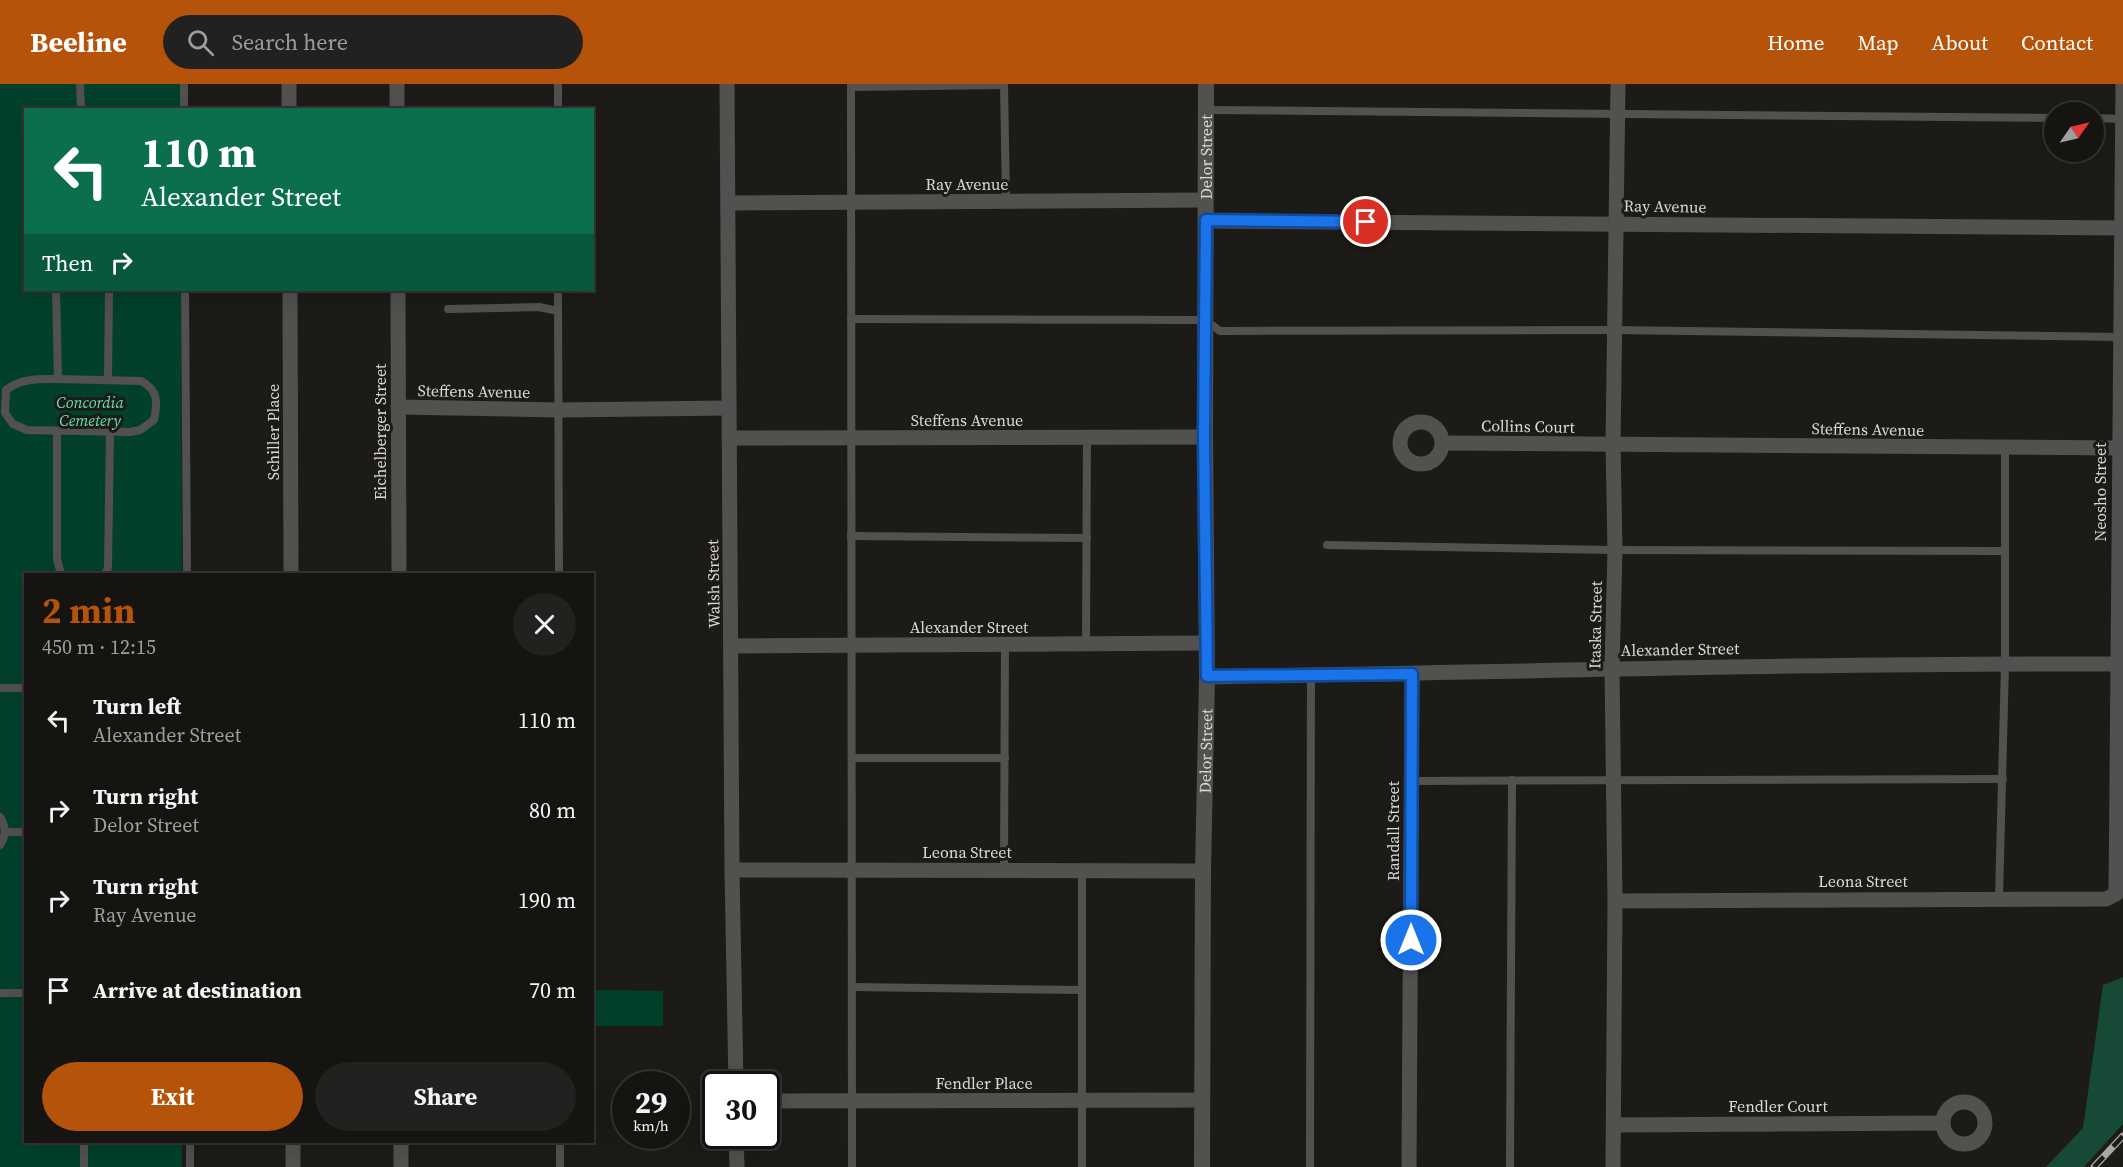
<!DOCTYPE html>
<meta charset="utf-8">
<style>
body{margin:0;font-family:"Source Serif 4",serif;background:#23211f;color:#f1f3f6;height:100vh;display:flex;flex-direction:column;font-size:22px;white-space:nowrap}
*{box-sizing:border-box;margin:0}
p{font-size:20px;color:#9e9e9f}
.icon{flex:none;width:33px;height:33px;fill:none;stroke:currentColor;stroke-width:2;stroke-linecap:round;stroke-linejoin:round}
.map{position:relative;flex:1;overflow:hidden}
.details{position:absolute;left:24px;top:489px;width:570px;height:570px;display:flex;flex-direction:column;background:#161411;border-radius:0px;box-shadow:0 6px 24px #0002,0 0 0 2px #353331}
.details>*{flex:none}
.top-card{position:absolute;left:24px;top:24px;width:570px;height:183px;border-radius:0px;box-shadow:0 6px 24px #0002,0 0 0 2px #353331;background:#0b6e4f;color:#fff;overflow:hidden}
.needle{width:39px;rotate:56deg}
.fabs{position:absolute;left:2044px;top:18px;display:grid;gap:12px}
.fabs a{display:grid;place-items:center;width:60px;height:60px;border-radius:50%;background:#161411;box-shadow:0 6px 24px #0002,0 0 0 2px #353331;font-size:30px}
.speed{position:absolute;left:612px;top:987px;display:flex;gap:12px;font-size:30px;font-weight:700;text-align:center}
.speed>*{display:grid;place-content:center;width:78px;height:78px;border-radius:50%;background:#161411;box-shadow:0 6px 24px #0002,0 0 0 2px #353331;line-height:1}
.speed small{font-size:15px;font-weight:400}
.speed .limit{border:3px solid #111;border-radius:9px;background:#fff;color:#111}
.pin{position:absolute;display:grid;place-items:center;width:51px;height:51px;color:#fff;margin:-26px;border:3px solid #fff;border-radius:50%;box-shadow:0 2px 6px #0007}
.me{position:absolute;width:66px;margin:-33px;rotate:0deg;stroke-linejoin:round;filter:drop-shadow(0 0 4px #0008)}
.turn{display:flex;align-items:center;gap:21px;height:126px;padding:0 18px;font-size:27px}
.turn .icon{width:78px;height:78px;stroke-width:2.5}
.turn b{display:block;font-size:42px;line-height:51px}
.then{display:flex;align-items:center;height:57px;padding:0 18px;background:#0003;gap:12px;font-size:22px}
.round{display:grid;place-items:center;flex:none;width:63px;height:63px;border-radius:32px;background:#23211f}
.overview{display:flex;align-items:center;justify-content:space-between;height:102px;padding:0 18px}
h1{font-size:36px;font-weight:700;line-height:45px;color:#b45309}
.action{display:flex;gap:12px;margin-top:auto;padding:12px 18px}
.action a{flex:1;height:69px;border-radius:36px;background:#b45309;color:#fff;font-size:24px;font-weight:700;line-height:69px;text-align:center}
.action a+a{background:#23211f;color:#f1f3f6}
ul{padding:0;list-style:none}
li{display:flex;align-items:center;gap:18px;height:90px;padding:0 18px}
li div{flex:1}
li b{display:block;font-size:22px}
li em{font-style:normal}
header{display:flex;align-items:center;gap:36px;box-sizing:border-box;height:84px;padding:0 30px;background:#b45309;color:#fff}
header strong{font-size:28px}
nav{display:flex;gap:33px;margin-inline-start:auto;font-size:21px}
.search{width:420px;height:54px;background:#23211f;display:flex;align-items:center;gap:15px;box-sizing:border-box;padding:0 21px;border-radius:33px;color:#9e9e9f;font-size:22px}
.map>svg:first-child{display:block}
.green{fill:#02402c}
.forest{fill:#164936}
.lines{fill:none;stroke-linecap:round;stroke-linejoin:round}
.service{stroke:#52514f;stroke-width:8}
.minor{stroke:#52514f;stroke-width:15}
.tertiary{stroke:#52514f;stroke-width:16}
.rail-casing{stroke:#a9a7a5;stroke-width:7}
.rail{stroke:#1d1b17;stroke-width:4.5;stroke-dasharray:14;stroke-linecap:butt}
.route-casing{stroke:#114b97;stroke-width:15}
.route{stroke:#1a73e8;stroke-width:10}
.labels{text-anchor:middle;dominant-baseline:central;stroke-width:6;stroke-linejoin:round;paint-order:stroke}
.street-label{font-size:16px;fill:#dbd9d7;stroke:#1d1b17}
.park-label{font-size:16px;font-style:italic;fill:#5fe1ae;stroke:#1d1b17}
</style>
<header>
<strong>Beeline</strong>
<div class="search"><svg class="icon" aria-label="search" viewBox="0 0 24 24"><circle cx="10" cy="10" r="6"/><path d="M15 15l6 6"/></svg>Search here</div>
<nav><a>Home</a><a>Map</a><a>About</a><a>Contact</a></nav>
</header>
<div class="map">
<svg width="2123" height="1083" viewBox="0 0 2123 1083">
<rect width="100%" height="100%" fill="#1d1b17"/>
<g class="green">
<polygon points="0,0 181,0 181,25 26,26 26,206 181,206 182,490 26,490 26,1058 182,1058 182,1083 0,1083"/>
<polygon points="593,906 663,907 663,942 593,942"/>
</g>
<polygon class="forest" points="2123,893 2123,1040 2084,1083 2046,1083 2083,1044 2103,901"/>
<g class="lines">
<g class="service">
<polyline points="80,0 81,26"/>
<polyline points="184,0 184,26"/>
<polyline points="558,0 558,26"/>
<polyline points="851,0 852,1083"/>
<polyline points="1004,0 1006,117"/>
<polyline points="851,3 1004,1"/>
<polyline points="1206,26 2055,34"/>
<polyline points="2094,34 2123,35"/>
<polyline points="56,206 58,295"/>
<polyline points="185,206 187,490"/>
<polyline points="558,206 559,490"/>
<polyline points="448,225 539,223 558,227"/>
<polyline points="851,235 1205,236 1220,247 1614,246 2121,253"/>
<path d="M 58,295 L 141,297 C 158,306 158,318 154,336 L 140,346 L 130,348 L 27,346 L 13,340 L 5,329 L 6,306 C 22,294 39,295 58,295 Z"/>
<polyline points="108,295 109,206"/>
<polyline points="57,347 57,475 61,490"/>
<polyline points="851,452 1087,454"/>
<polyline points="1327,461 1615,466 2005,467"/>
<polyline points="105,490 108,484 110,347"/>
<polyline points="1086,560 1087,354"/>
<polyline points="0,604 26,604"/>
<polyline points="852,674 1005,674"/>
<polyline points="1412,697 2003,695"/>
<path d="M 0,733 C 6,742 6,752 0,761"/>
<polyline points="5,748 26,748"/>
<polyline points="1004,786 1005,560"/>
<polyline points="1082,786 1082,1083"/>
<polyline points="1999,814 2005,580 2005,364"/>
<polyline points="852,903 1082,906"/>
<polyline points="0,909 26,909"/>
<polyline points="84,1058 84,1083"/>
<polyline points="190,1058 190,1083"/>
<polyline points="560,1058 560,1083"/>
<polyline points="1310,1083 1311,591"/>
<polyline points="1510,1083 1512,696"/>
</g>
<g class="minor">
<polyline points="289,0 289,26"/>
<polyline points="397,0 397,26"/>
<polyline points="727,0 732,786 736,1000"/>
<polyline points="728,119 1206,116"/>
<polyline points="1206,137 2123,144"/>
<polyline points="290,206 291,490"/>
<polyline points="398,206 399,490"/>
<polyline points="398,323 559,326 729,324"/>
<circle cx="1421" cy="359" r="21"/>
<polyline points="729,354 1205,353"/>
<polyline points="1443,359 2123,364"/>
<polyline points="732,562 1207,559"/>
<path d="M 1207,593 C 1510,588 1814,579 2117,580"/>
<polyline points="732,786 1203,787"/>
<polyline points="1615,817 2106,815 2116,810 2123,0"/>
<polyline points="766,1017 1202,1016"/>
<circle cx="1964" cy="1039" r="21"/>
<polyline points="1614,1041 1943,1039"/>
<polyline points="736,1052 737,1083"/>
<polyline points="293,1058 293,1083"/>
<polyline points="401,1058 401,1083"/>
<polyline points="1409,1083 1412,590"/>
<polyline points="1613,1083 1615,817 1612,584 1615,466 1613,360 1618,0"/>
</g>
<path class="tertiary" id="s1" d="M 1202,1083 L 1203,787 L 1207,593 L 1205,353 L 1206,0"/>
<g class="rail-casing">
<polyline id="rail" points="2094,1083 2123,1052"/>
</g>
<use href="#rail" class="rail"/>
</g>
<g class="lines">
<g class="route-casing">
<polyline id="route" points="1366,138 1206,136 1204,353 1207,592 1412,590 1411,856"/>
</g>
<use href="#route" class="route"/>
</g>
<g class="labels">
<g class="street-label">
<text stroke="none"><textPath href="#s1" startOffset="1010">Delor Street</textPath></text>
<text x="967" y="100">Ray Avenue</text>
<text transform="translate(1665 122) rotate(1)">Ray Avenue</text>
<text transform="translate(474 307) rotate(1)">Steffens Avenue</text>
<text x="967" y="336">Steffens Avenue</text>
<text transform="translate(1528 342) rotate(1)">Collins Court</text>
<text transform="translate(1868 345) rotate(1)">Steffens Avenue</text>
<text transform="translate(273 348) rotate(-90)">Schiller Place</text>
<text transform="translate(380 348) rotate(-90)">Eichelberger Street</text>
<text transform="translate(2100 408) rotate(-90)">Neosho Street</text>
<text transform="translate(713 500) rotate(-91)">Walsh Street</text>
<text transform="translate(1595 541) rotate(-89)">Itaska Street</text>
<text x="969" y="543">Alexander Street</text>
<text transform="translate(1680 565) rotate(-1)">Alexander Street</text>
<text stroke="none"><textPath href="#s1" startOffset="416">Delor Street</textPath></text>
<text transform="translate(1393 747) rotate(-90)">Randall Street</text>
<text x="967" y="768">Leona Street</text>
<text x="1863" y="797">Leona Street</text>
<text x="984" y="999">Fendler Place</text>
<text x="1778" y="1022">Fendler Court</text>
</g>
<g class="park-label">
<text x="90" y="318">Concordia<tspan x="90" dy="18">Cemetery</tspan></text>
</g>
</g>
</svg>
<div class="fabs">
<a><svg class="needle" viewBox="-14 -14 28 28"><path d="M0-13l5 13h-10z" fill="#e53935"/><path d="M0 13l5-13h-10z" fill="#9e9e9f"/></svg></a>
</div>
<div class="speed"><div>29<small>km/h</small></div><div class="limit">30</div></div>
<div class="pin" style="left:1366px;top:138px;background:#d93025"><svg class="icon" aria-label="arrive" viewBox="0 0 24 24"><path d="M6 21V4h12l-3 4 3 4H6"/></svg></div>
<svg class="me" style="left:1411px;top:856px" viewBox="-20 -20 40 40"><circle r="17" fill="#1a73e8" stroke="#fff" stroke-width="3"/><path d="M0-11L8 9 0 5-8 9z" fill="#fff"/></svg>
<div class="top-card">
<div class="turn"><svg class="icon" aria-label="left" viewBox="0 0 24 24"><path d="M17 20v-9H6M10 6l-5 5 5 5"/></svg><div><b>110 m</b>Alexander Street</div></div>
<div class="then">Then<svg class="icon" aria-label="right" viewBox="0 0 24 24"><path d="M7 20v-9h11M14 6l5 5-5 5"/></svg></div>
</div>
<section class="details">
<div class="overview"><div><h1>2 min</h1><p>450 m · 12:15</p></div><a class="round"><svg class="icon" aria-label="close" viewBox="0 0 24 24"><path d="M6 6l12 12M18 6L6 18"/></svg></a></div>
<ul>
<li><svg class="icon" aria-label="left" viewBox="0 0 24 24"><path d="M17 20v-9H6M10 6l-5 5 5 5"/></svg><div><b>Turn left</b><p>Alexander Street</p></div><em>110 m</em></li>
<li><svg class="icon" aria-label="right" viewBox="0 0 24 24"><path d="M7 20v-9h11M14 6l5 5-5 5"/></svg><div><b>Turn right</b><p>Delor Street</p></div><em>80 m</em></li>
<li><svg class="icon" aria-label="right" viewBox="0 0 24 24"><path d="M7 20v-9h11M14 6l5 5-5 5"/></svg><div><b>Turn right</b><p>Ray Avenue</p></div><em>190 m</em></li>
<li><svg class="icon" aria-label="arrive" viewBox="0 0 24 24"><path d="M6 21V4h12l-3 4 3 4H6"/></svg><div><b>Arrive at destination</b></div><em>70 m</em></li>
</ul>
<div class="action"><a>Exit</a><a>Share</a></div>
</section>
</div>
